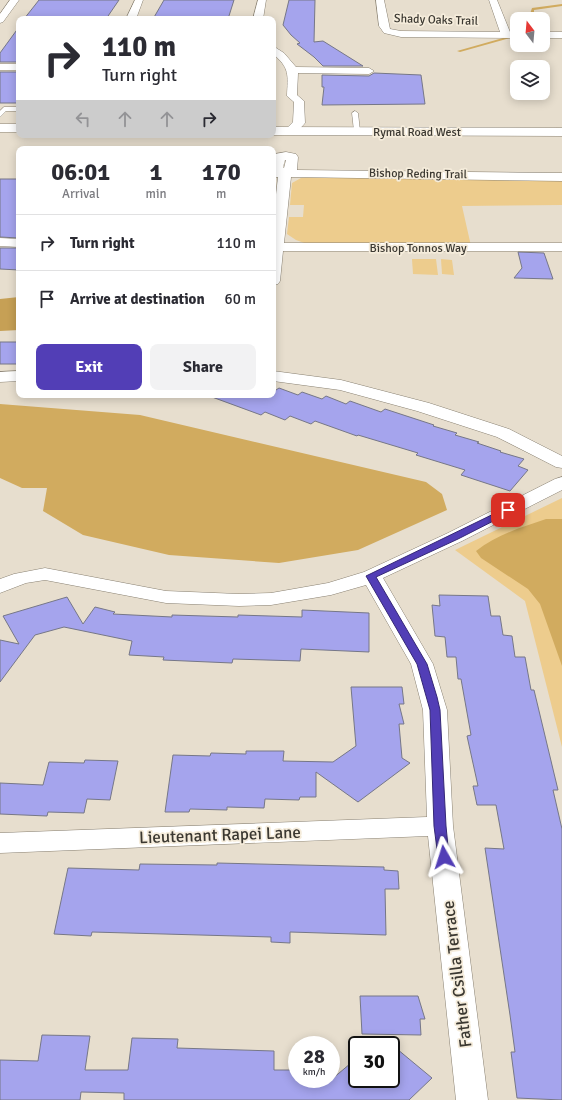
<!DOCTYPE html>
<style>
body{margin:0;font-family:Signika,sans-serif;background:#f2f2f3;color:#2b2b33;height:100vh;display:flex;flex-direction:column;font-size:15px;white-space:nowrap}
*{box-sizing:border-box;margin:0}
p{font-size:13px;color:#7c7c81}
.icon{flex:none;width:22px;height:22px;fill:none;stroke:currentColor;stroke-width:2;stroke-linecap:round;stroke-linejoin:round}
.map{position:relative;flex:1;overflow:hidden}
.side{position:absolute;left:16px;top:146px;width:260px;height:252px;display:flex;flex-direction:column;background:#fff;border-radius:8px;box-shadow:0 2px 10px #0003}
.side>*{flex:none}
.top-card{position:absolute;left:16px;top:16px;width:260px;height:122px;border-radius:8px;box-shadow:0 2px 10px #0003;background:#fff;color:#2b2b33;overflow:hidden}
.needle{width:26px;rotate:344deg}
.controls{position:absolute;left:510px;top:12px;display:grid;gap:8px}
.controls a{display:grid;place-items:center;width:40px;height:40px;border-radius:8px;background:#fff;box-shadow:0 2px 10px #0003;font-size:20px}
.speed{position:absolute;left:288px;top:1036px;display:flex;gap:8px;font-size:20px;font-weight:700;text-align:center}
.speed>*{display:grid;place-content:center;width:52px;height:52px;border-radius:50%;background:#fff;box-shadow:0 2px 10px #0003;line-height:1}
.speed small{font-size:10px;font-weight:400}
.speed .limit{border:2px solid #111;border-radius:6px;background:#fff;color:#111}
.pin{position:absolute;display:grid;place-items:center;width:34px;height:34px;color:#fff;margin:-17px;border-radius:8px;box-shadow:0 2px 6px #0006}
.me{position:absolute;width:44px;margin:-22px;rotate:354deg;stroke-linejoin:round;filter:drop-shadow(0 0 3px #0008)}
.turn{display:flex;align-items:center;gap:14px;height:84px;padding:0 20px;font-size:18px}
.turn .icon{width:52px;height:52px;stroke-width:2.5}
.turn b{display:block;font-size:28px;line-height:34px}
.lanes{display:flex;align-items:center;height:38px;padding:0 20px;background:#0003;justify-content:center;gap:20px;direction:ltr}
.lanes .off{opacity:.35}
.eta{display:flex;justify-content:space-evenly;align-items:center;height:68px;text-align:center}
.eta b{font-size:24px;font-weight:700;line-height:28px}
.action{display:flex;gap:8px;margin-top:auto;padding:8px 20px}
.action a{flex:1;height:46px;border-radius:8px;background:#523eb6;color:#fff;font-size:16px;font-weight:700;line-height:46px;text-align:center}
.action a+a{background:#f2f2f3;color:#2b2b33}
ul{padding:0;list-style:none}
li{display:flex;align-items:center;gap:12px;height:56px;padding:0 20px;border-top:1px solid #e1e1e2}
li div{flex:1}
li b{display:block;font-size:15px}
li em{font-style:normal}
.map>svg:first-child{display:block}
.green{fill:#edcc8d}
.forest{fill:#c6a055}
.water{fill:#d1ab5f}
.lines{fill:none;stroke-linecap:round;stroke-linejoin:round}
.stream{fill:#d1ab5f;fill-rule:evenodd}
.building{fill:#a5a4ed;stroke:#767787}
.lane-casing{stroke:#898172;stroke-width:1}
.street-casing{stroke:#898172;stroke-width:1}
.secondary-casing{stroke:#898172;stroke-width:1}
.lane{fill:#fff;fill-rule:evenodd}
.street{fill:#fff;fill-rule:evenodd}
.secondary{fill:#fff;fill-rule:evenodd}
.route{fill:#523eb6;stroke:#352876}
.labels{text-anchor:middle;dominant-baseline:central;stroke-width:3.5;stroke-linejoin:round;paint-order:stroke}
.far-street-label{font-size:12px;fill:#3b3831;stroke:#f5ecdb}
.near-street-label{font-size:17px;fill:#3b3831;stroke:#f5ecdb}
</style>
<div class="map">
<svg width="562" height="1100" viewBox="0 0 562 1100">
<rect width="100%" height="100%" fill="#e7dece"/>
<g class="green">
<polygon points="313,176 562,180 562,205 462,206 471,246 307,244 296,240 287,234 289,217 303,217 304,205 290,205 292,183 301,178"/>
<polygon points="412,259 436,259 438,275 413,274"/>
<polygon points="441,259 452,260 454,275 442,274"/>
<polygon points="562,498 562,747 525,601 455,550"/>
</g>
<polygon class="forest" points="19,297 19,330 0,331 0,299"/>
<g class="water">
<polygon points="0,404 140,415 426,482 442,494 447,510 358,550 279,563 169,555 83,535 43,511 47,488 22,488 0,478"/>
<path d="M 546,519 L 562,519 L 562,666 L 540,604 L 528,589 L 481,558 L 476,551 C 496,535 522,527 546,519 Z"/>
</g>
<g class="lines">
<g class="stream">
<polygon points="562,4 562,6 534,10 534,14 536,19 532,19 530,14 532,8"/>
<polygon points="517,34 517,36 460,52 457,51"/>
</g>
</g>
<g class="building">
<polygon points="39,0 119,0 106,19 24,19"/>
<polygon points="164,0 234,0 228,19 153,19"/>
<polygon points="289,0 315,0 314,42 323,41 363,66 323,66 314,57 297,44 300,43 291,35 283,25"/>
<polygon points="19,27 19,62 0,62 0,53"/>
<rect x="0" y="72" width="19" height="31"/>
<polygon points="374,73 421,75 425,104 322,105 324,87 322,87 322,75 369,76"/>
<polygon points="0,179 19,179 19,238 0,237"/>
<polygon points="0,248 19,248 19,270 0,269"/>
<polygon points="518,252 544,253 553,279 514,278 522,268"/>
<rect x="0" y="342" width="19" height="22"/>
<polygon points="279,388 298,395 302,392 322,399 326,396 346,404 350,401 381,412 385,409 434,425 433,426 457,433 455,435 479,442 477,443 501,451 500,452 524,459 518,466 528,470 510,491 461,475 465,470 416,455 418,453 358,435 357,436 315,421 311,424 290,416 285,420 265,412 261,415 212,397 212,395 273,395 273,392"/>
<polygon points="439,595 488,596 491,616 500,616 503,635 512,636 515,657 525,657 531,690 534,690 558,790 553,790 562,829 562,1100 517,1098 511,1052 515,1052 510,1015 485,848 504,849 496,805 477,805 473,786 478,786 467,736 471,735 461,679 458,679 456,657 447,657 445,637 435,636 432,605 440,606"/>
<polygon points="67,597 83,624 95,607 115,612 113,614 172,617 172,615 238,617 238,615 302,617 302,610 369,613 369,652 301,649 300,661 233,659 232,663 163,660 164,657 129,655 132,641 64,627 35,635 0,682 0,640 19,644 3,616"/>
<polygon points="351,687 402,687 404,704 399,704 404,724 399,724 402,758 410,763 358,802 316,772 316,797 300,797 299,800 265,799 264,808 227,807 227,810 190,809 189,812 165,812 173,755 210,756 211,753 246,754 246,751 284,751 283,761 333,762 356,746"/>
<polygon points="85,760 118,761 110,800 87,799 84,813 48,812 47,816 0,814 0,783 43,785 49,762 84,763"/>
<polygon points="217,863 384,867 384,870 398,871 399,889 385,889 386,935 290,932 290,943 271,942 271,937 92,932 91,936 54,934 68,868 139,870 140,864 217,865"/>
<polygon points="360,996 418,996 425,1019 420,1019 421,1035 362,1034"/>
<polygon points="42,1035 90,1036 85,1070 128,1070 132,1038 178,1039 177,1048 274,1051 274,1070 297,1070 297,1079 332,1079 357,1058 357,1079 391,1079 391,1044 432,1078 409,1100 124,1100 124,1093 81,1092 80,1100 0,1100 0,1060 38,1061"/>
</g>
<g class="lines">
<g class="lane-casing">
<g id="lane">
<polygon points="4,107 19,107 19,111 6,111 0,117 0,111"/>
<polygon points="355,111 358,113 360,131 357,133 354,131 352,113"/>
</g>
</g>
<g class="street-casing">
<g id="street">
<polygon points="10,0 19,0 3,22 0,23 0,14"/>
<polygon points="135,0 143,0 136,19 126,19"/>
<polygon points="258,0 266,0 263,19 253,19"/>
<polygon points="376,0 384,0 390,29 401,31 500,32 489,0 497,0 510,32 517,32 517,38 401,37 384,33 379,26"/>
<rect x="543" y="32" width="19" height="6"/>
<path d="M 273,46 L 284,53 L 296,67 L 369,68 L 374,71 L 369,74 L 298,73 L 297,95 L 304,101 L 305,123 C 300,129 294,135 286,133 L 284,131 L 293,122 L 294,102 L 287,96 C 288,75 290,68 273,54 Z"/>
<rect x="0" y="64" width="19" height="6"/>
<path d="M 286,152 L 296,154 L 298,157 L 297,170 L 562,173 L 562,181 L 291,177 L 284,243 L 562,243 L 562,251 L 283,251 L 280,281 L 278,284 L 273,285 L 273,221 L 278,177 L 273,177 L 273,157 L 275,154 ZM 285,160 L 286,160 L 284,168 L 283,167 Z"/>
<polygon points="0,238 19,239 19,247 0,246"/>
<polygon points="19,371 19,381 0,382 0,372"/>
<polygon points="273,371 341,380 429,403 509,429 562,456 562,468 556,467 497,437 417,411 340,390 273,381"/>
<polygon points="562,477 562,490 462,541 383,578 433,664 447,710 453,826 488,1100 456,1100 428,836 0,853 0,833 427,817 423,710 411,664 366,585 331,595 271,605 239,606 166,603 45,580 26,583 0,593 0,579 14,574 45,568 166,591 239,594 271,593 328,583 364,572 448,533 555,479"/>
</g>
</g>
<g class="secondary-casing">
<g id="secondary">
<rect x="0" y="124" width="19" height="8"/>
<polygon points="273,127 562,128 562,136 273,135"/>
</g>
</g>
<use href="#lane" class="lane"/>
<use href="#street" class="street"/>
<use href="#secondary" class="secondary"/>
</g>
<polygon class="route" points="508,507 511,508 513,510 511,512 458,539 376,577 427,664 437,697 440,710 446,826 449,857 448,860 444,861 439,860 438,857 434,826 430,710 417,664 366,576"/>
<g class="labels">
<g class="far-street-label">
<text transform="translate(436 20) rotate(2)">Shady Oaks Trail</text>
<text x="417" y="132">Rymal Road West</text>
<text transform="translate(418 174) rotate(1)">Bishop Reding Trail</text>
<text x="418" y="248">Bishop Tonnos Way</text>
</g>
<g class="near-street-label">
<text transform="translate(220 835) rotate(-2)">Lieutenant Rapei Lane</text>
<text transform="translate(457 974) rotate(-97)">Father Csilla Terrace</text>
</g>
</g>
</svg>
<div class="controls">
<a><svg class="needle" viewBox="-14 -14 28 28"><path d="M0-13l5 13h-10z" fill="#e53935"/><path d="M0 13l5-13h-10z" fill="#7c7c81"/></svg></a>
<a><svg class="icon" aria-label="layers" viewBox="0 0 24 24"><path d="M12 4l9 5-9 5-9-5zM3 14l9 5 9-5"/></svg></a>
</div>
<div class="speed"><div>28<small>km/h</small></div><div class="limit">30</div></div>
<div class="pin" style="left:508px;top:510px;background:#d93025"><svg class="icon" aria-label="arrive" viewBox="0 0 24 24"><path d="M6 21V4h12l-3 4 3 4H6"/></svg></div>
<svg class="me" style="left:444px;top:857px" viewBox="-20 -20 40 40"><path d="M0-17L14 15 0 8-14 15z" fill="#523eb6" stroke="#fff" stroke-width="4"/></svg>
<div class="top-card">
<div class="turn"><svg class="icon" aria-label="right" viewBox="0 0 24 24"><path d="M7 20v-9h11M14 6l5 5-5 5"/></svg><div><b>110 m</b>Turn right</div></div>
<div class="lanes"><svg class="icon off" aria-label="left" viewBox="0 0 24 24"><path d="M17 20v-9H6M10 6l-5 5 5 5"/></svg><svg class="icon off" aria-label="ahead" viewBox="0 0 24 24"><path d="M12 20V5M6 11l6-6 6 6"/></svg><svg class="icon off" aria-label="ahead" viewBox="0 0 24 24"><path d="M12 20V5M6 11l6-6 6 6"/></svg><svg class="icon" aria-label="right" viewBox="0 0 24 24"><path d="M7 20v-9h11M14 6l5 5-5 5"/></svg></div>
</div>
<section class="side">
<div class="eta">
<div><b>06:01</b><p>Arrival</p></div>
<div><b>1</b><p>min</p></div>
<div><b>170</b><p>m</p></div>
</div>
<ul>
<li><svg class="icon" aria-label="right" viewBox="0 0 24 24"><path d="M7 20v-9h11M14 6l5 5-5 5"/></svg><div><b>Turn right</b></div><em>110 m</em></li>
<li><svg class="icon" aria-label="arrive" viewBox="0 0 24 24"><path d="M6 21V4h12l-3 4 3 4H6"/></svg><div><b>Arrive at destination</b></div><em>60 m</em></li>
</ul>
<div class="action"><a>Exit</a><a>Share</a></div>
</section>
</div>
